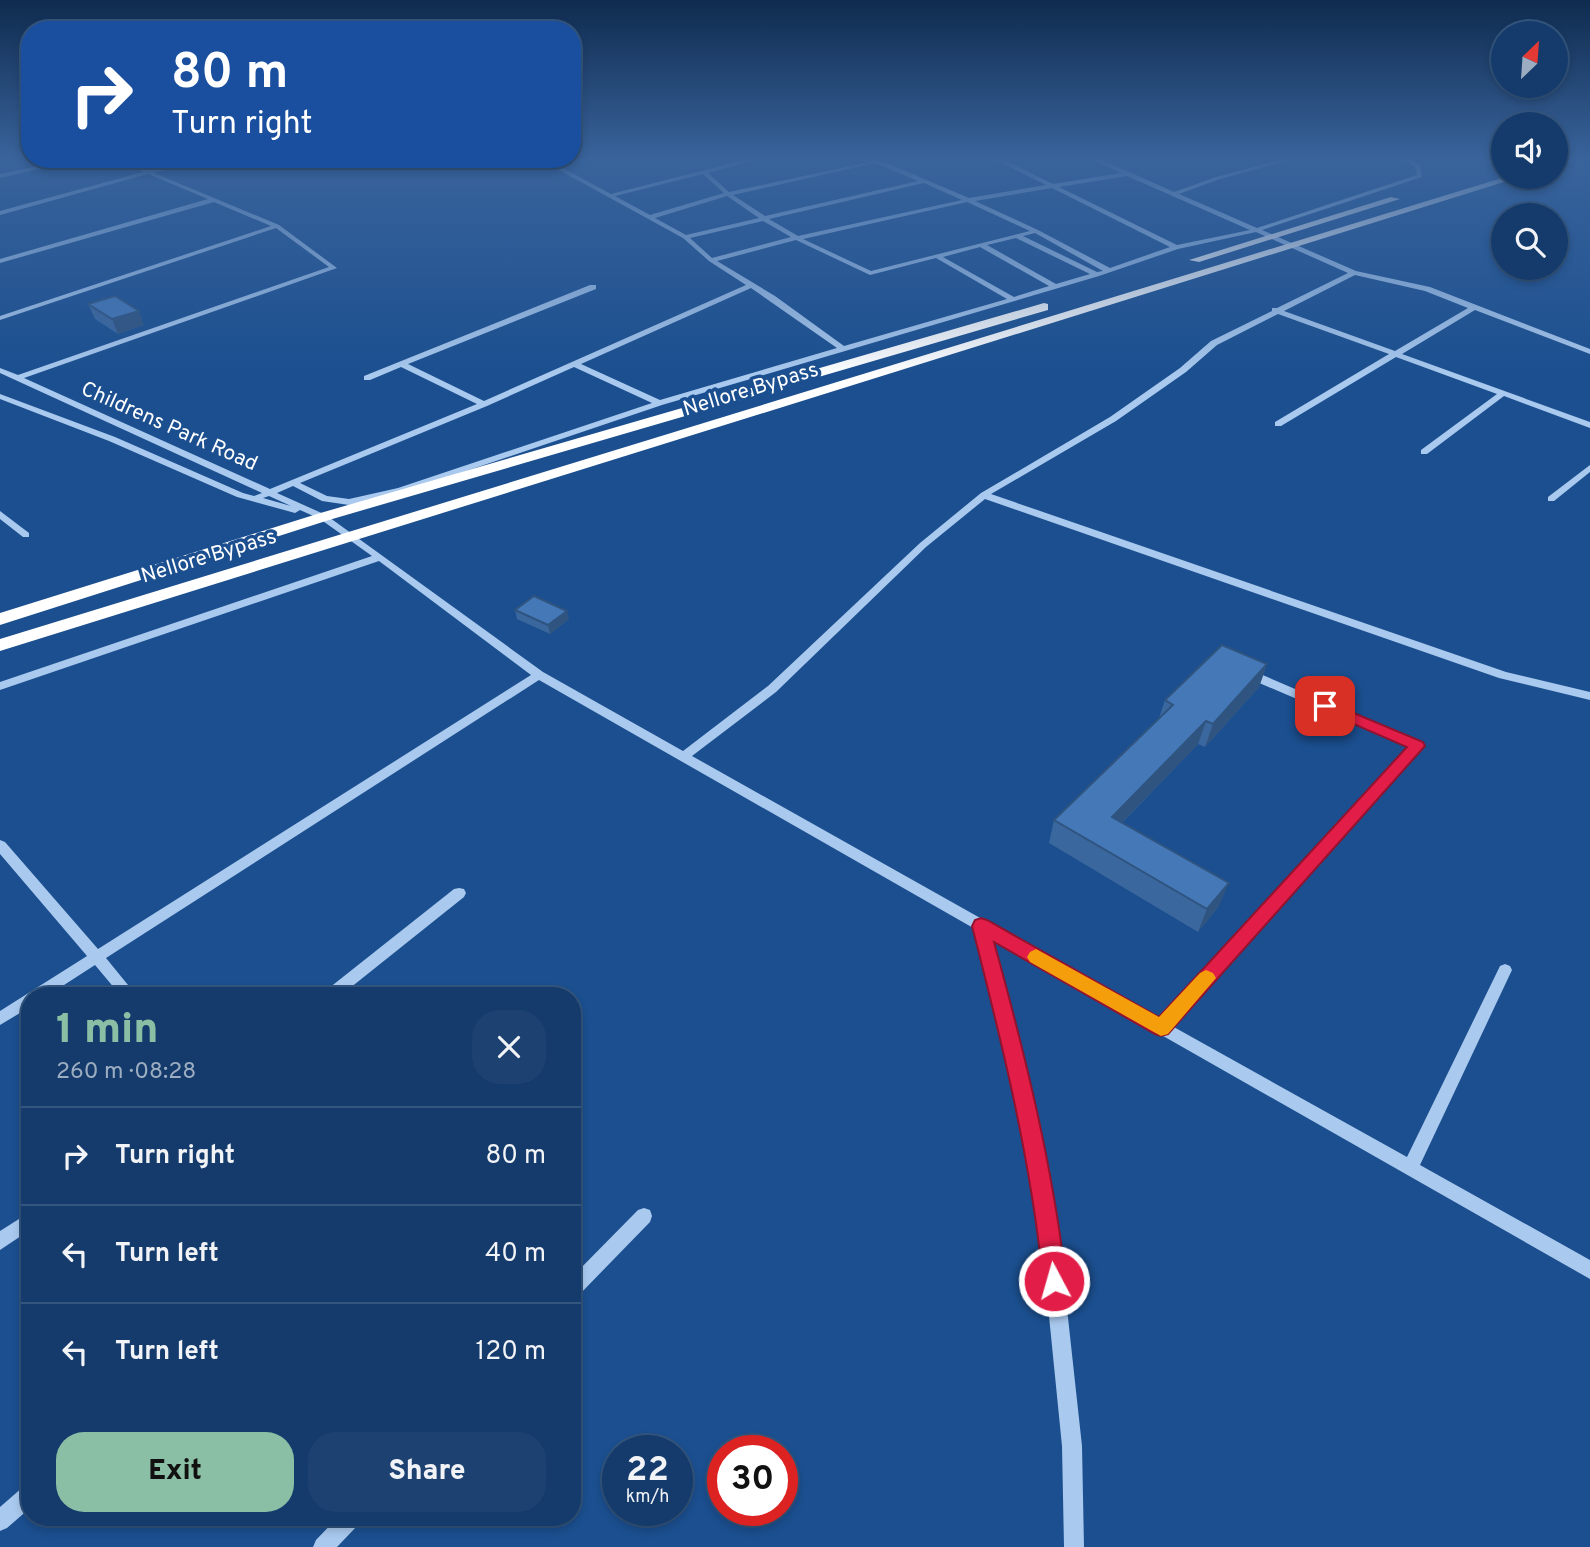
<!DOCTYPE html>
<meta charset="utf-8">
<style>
body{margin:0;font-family:Overpass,sans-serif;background:#1d4271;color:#f1f3f6;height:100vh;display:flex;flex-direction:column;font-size:26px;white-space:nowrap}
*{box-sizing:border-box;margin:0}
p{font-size:23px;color:#9dadc1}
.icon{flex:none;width:38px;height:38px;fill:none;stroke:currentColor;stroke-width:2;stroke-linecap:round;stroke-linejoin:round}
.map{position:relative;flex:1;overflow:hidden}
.details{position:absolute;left:21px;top:987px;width:560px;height:539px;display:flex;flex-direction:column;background:#143b6b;border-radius:28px;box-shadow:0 4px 10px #0003,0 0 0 2px #33557e}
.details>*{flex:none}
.top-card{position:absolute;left:21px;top:21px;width:560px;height:147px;border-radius:28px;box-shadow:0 4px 10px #0003,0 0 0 2px #33557e;background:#1a4fa0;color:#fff;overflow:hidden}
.needle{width:46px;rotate:25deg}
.tools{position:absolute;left:1491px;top:21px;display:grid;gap:14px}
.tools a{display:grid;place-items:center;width:77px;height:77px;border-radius:50%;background:#143b6b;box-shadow:0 4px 10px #0003,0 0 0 2px #33557e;font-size:35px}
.speed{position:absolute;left:602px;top:1435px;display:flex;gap:14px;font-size:35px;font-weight:700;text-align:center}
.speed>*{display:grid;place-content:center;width:91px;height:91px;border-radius:50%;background:#143b6b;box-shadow:0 4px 10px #0003,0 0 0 2px #33557e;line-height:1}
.speed small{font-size:18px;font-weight:400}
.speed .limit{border:10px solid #d22;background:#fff;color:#111}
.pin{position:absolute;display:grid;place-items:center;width:60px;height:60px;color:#fff;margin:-30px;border-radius:14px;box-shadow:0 4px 10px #0006}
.me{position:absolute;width:77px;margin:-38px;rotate:354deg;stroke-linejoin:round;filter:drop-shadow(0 0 5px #0008)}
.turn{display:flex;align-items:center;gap:24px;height:147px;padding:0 35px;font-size:32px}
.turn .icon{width:91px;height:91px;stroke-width:2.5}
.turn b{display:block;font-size:49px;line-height:60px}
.round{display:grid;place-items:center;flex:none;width:74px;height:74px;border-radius:28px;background:#1d4271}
.head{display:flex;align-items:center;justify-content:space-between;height:119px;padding:0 35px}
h1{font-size:42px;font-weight:800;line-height:52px;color:#8abfa5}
.cta{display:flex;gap:14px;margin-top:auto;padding:14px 35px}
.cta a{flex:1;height:80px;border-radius:28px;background:#8abfa5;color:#111;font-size:28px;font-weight:800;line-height:80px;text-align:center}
.cta a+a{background:#1d4271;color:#f1f3f6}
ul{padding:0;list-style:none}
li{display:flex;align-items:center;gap:21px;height:98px;padding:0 35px;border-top:2px solid #33557e}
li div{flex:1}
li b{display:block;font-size:26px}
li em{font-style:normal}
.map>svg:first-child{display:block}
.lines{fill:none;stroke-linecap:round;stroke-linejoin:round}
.minor{fill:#a9c9ee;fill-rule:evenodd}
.highway{fill:#fff;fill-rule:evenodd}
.wall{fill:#3a679d}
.shaded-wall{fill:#305480}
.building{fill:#4478b7;stroke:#305480;stroke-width:2}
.route{fill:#e11d48;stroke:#92132f;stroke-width:2}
.slow{fill:#f59e0b}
.labels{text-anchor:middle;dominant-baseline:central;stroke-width:7;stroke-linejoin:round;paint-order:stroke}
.far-street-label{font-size:21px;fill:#fff;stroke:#1b4f8f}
</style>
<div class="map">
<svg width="1590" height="1547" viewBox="0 0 1590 1547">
<rect width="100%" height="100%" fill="#1b4f8f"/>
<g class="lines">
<g class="minor">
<polygon points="69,159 81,159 0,178 0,174"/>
<path d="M 122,159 L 130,159 L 149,170 L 189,159 L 200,159 L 154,173 L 279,225 L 337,268 L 24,378 L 270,489 L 477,404 L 401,367 L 370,380 L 364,380 L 364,376 L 590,285 L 596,285 L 596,289 L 408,364 L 484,401 L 746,285 L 709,261 L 683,238 L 539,159 L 547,159 L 552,162 L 579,159 L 557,165 L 611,194 L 748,159 L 759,159 L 708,173 L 729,192 L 869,162 L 858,159 L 882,161 L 969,198 L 1046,185 L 994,159 L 1002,159 L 1053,184 L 1121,173 L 1091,159 L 1100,159 L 1174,192 L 1216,177 L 1283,159 L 1294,159 L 1220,179 L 1179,194 L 1257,228 L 1417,175 L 1415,167 L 1402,159 L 1410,159 L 1420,165 L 1422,177 L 1262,230 L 1356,271 L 1430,287 L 1590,349 L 1590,354 L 1475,310 L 1402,354 L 1590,422 L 1590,428 L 1504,396 L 1427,454 L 1421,454 L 1421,450 L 1497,394 L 1396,357 L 1281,426 L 1275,426 L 1275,422 L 1389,354 L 1278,314 L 1217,345 L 1186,372 L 1116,421 L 991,494 L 1506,672 L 1590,692 L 1590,700 L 1499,678 L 985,499 L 926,547 L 776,692 L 692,756 L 1160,1019 L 1409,747 L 1243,676 L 1241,673 L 1243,670 L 1251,670 L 1421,743 L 1423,746 L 1421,749 L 1172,1026 L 1407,1157 L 1500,966 L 1505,964 L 1510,966 L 1512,970 L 1420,1165 L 1590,1260 L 1590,1279 L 991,938 L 1024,1057 L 1058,1226 L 1082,1446 L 1084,1547 L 1064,1547 L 1062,1446 L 1040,1226 L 1008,1057 L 975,929 L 539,680 L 106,958 L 137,996 L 121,996 L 95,965 L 47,996 L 30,996 L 30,1007 L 0,1025 L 0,1011 L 87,956 L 0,854 L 0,840 L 5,842 L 98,949 L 531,675 L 379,561 L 0,690 L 0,682 L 372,556 L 320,519 L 300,510 L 295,513 L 237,497 L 109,441 L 0,399 L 0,394 L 115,437 L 243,493 L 254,496 L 262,493 L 0,373 L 0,368 L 18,375 L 329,267 L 276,228 L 0,320 L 0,316 L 271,226 L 214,202 L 0,263 L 0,259 L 208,199 L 148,174 L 0,215 L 0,211 L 143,172 ZM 875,163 L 918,181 L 765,216 L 733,195 ZM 703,174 L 724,193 L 650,215 L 615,196 ZM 1127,176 L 1250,230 L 1177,245 L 1059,187 ZM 924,183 L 962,200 L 798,236 L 769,219 ZM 1052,188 L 1170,247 L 1110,268 L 1038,230 L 975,201 ZM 727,196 L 759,218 L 686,235 L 655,218 ZM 967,202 L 1030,231 L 871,271 L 803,239 ZM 763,221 L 791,237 L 712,258 L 690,238 ZM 1256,232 L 1348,273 L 1277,308 L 1272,308 L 1272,311 L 1211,341 L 1180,368 L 1110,417 L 981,493 L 920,543 L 768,686 L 683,751 L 543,672 L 326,515 L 277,493 L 293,486 L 322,501 L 349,505 L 404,492 L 662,405 L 1099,276 L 1178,249 ZM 1035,233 L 1103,271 L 1097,272 L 1023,236 ZM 1016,238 L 1090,274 L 1056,284 L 987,245 ZM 796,240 L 870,275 L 936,258 L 1007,299 L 844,346 L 775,296 L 717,261 ZM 980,247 L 1049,286 L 1014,297 L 943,257 ZM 1355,275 L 1425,291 L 1468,308 L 1395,351 L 1284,311 ZM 751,288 L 837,348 L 660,400 L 581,364 ZM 574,367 L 652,403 L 398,488 L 349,499 L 327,496 L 300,483 L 487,406 ZM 269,496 L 291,506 L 263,498 Z"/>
<polygon points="1590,465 1590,472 1554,501 1548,501 1548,497"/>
<polygon points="0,511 29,533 29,537 23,537 0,519"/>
<polygon points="459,888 464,889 466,893 464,897 340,996 322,996 324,992 454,889"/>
<polygon points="644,1208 650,1210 652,1216 650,1222 578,1296 572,1299 572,1277 638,1210"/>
<polygon points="30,1212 30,1230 0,1250 0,1231"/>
<polygon points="30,1484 30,1508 7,1528 0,1531 0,1507 23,1487"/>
<polygon points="338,1517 362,1517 359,1524 337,1547 313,1547 316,1540"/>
</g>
<g class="highway">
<polygon points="1560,159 1576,159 1556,167 1556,161"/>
<polygon points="1505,177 1520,177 0,651 0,639"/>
<polygon points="1391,197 1400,199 1199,262 1189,260"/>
<polygon points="1044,303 1048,304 1048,310 329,520 0,625 0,613 317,514"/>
</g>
</g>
<g class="wall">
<polygon points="88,304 144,325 118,334 95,319"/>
<polygon points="515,610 569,619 550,634 517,619"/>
<polygon points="1267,664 1259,687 1205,747 1198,744 1122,823 1219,906 1198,932 1049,843 1054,820 1159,718 1165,700"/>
</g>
<g class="shaded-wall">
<polygon points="139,311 144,325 118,334 112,319"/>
<polygon points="567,611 569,619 550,634 548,625"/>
<polygon points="1267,664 1259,687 1205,747 1213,724"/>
<polygon points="1206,721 1198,744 1105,840 1112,817"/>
<polygon points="1229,883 1219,906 1198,932 1207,909"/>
</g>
<g class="building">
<polygon points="115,296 139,311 112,319 88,304"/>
<polygon points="534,596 567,611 548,625 515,610"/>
<polygon points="1222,645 1267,664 1213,724 1206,721 1112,817 1229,883 1207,909 1054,820 1173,705 1165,700"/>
</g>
<linearGradient id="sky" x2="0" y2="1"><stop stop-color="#0f2b4f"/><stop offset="0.42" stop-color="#39639b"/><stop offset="1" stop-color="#39639b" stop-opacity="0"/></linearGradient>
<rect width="1590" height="376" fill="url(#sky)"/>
<path class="route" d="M 1325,701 L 1423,742 L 1425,746 L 1168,1034 L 1161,1036 L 1155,1034 L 994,942 C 1025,1054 1053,1166 1066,1281 L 1062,1289 L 1054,1293 L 1046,1289 L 1043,1281 C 1031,1160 1002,1043 972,926 L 975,920 L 981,918 L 987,920 L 1159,1017 L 1407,747 L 1319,709 L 1317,706 Z"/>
<polygon class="slow" points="1036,949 1159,1017 1200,973 1206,970 1213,973 1216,978 1168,1034 1161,1036 1030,962 1027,957 1030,952"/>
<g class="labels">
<g class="far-street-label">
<text transform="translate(751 390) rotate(-17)">Nellore Bypass</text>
<text transform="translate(169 427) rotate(24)">Childrens Park Road</text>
<text transform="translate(209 557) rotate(-17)">Nellore Bypass</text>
</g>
</g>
</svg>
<div class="tools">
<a><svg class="needle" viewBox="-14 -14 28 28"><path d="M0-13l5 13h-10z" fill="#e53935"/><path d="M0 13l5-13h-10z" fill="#9dadc1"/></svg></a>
<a><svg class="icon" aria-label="sound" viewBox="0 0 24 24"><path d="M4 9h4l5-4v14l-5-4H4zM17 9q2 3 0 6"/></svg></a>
<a><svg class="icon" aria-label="search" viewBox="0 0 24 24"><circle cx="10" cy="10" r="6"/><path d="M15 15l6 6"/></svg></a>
</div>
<div class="speed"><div>22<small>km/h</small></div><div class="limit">30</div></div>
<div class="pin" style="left:1325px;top:706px;background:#d93025"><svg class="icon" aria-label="arrive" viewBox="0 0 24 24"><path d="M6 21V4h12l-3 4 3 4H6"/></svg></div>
<svg class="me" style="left:1054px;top:1281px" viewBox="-20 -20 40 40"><circle r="17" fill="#e11d48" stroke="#fff" stroke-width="3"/><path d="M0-11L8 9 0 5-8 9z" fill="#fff"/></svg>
<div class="top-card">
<div class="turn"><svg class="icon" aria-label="right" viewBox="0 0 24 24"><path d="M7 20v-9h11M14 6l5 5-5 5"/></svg><div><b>80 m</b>Turn right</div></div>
</div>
<section class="details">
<div class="head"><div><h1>1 min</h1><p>260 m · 08:28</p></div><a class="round"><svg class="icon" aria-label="close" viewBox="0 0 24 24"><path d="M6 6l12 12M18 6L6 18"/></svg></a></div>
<ul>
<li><svg class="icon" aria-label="right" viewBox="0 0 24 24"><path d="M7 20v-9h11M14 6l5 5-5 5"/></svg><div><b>Turn right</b></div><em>80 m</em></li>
<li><svg class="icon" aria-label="left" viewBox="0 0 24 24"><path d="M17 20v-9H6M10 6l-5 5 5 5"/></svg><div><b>Turn left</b></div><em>40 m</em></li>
<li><svg class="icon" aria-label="left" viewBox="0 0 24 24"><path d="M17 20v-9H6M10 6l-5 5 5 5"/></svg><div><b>Turn left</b></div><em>120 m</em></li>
</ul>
<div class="cta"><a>Exit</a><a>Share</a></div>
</section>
</div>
